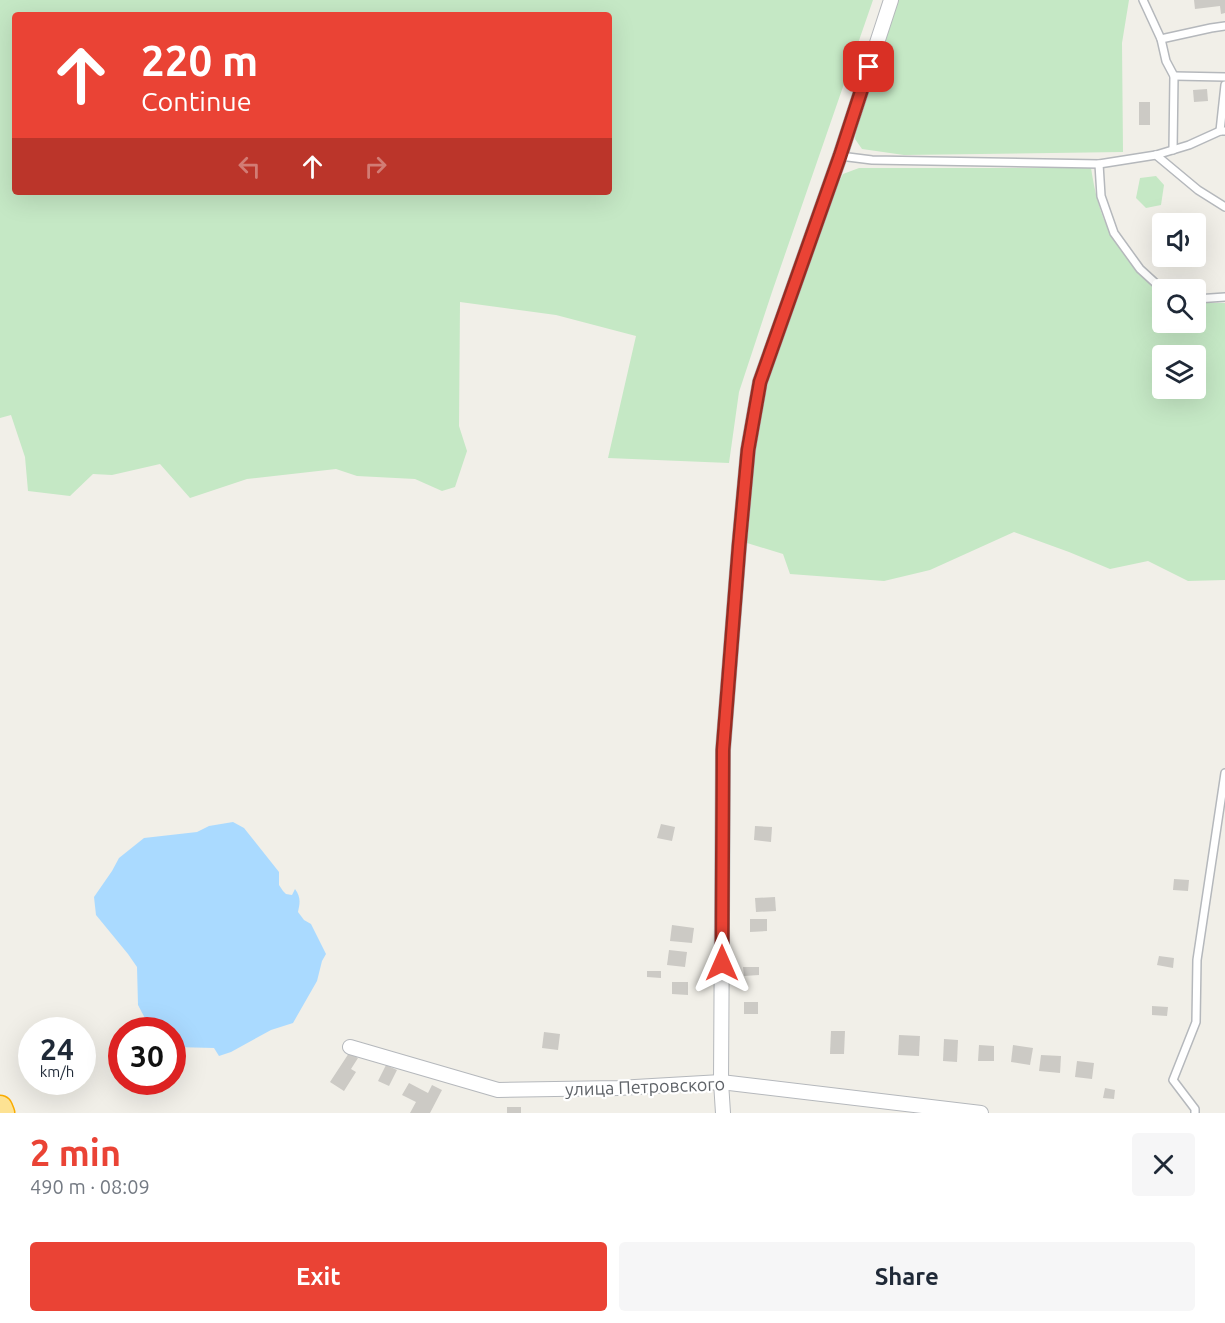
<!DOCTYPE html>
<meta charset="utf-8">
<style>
body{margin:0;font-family:Ubuntu,sans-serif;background:#f6f6f7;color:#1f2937;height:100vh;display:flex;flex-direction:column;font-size:22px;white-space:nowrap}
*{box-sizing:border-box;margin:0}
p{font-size:20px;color:#747a83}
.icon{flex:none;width:33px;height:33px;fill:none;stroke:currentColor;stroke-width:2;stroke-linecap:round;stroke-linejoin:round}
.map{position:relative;height:1113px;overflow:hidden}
.drawer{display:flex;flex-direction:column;background:#fff;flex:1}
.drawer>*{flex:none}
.hud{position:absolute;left:12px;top:12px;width:600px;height:183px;border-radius:6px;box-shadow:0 6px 24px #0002;background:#ea4335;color:#fff;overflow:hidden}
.buttons{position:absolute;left:1152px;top:213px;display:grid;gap:12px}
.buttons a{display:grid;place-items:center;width:54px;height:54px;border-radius:6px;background:#fff;box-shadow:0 6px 24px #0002;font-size:30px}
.speed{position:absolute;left:18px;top:1017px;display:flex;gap:12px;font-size:30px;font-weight:700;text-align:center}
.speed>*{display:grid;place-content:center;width:78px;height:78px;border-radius:50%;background:#fff;box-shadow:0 6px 24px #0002;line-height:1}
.speed small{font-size:15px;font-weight:400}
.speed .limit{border:9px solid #d22;background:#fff;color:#111}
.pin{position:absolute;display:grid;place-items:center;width:51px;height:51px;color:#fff;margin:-26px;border-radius:12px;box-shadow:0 3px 9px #0006}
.me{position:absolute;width:66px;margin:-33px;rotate:0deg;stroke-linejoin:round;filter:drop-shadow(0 0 4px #0008)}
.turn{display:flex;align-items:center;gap:21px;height:126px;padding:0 30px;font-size:27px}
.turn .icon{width:78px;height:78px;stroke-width:2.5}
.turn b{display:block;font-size:42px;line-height:51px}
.lanes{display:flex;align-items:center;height:57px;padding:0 30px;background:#0003;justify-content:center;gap:30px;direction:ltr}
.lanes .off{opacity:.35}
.round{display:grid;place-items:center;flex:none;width:63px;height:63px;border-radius:6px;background:#f6f6f7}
.head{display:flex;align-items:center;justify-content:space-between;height:102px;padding:0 30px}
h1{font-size:36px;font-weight:700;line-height:45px;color:#ea4335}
.button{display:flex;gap:12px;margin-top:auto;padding:12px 30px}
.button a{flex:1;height:69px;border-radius:6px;background:#ea4335;color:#fff;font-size:24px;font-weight:700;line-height:69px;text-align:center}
.button a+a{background:#f6f6f7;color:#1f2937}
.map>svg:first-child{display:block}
.green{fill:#c5e8c5;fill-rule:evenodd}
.water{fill:#aadaff}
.building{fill:#cccac5}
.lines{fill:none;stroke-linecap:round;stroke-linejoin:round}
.lane-casing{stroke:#b5b8bc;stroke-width:10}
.street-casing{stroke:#b5b8bc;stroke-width:16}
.highway-casing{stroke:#f9ab00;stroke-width:27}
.lane{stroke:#fff;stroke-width:7}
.street{stroke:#fff;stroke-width:14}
.highway{stroke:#fde293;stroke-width:24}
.route-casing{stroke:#982c22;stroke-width:15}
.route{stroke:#ea4335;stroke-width:10}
.labels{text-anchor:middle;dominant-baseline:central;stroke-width:4.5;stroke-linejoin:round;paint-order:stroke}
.street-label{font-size:18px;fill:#5f6368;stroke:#fff}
</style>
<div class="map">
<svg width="1225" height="1113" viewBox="0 0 1225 1113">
<rect width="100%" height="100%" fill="#f1efe8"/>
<g class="green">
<path d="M 0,0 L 873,0 L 772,292 L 739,392 L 729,463 L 608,458 L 636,336 L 556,315 L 460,302 L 459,426 L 467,451 L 455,487 L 442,491 L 415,479 L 357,476 L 336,469 L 247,479 L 190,498 L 160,464 L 112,475 L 93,474 L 70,496 L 28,491 L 25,457 L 11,415 L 0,418 ZM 15,15 L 609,15 L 609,192 L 15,192 Z"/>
<polygon points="895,0 1129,0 1122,43 1123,152 904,155 862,149 855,139 858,108"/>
<path d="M 859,168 L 1091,168 C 1093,180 1095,193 1099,205 C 1109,241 1136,270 1162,297 L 1162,322 L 1196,322 L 1196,303 L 1225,303 L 1225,580 L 1188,581 L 1148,561 L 1110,569 L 1069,552 L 1014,532 L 930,570 L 884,581 L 790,574 L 783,554 L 747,543 L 753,446 L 770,375 L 829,202 L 843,174 ZM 1162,356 L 1196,356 L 1196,388 L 1162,388 Z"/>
<polygon points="1156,176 1164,185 1161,205 1146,208 1136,198 1140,178"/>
</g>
<path class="water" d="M 233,822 L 244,828 L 279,872 L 279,885 L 283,891 L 286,894 L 292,895 L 295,889 C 301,897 300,903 298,912 L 304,920 L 311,924 L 326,954 L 322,961 L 317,981 L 293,1023 L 271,1030 L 231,1052 L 219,1056 L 214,1048 L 175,1047 L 173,1045 L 172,1030 L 154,1030 L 148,1024 L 138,1005 L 137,967 L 128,954 L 96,915 L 94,897 L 112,871 L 119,858 L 144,838 L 197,832 L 209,826 Z"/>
<g class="building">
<polygon points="1194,0 1225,0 1225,13 1221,14 1220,6 1195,9"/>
<polygon points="1207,89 1208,101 1194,102 1193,90"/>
<rect x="1139" y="102" width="11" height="23"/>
<polygon points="661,824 675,827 672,841 657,838"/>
<polygon points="755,826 772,827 771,842 754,840"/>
<polygon points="1174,879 1189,880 1188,891 1173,890"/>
<polygon points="775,897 776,911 756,912 755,898"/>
<polygon points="750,919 767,919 767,931 750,932"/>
<polygon points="672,925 694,928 692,943 670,941"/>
<polygon points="669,950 687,952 685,967 667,965"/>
<polygon points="1159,956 1174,958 1173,968 1157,965"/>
<polygon points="743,967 759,967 759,975 744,976"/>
<polygon points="647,971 661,971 661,978 647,977"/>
<polygon points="672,982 688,982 688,995 672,994"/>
<rect x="744" y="1002" width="14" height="12"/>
<polygon points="1152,1006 1168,1007 1167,1016 1152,1015"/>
<polygon points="831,1031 845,1031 844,1054 830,1054"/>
<polygon points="544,1032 560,1034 558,1050 542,1048"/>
<polygon points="899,1035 920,1036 919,1056 898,1055"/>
<polygon points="944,1039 958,1040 957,1062 943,1061"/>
<polygon points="979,1045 994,1046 994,1061 978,1061"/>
<polygon points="1013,1045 1033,1048 1030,1065 1011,1062"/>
<polygon points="349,1053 358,1058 351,1069 356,1072 344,1091 330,1082"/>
<polygon points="1041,1055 1061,1056 1060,1073 1039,1071"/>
<polygon points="1077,1061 1094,1063 1092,1079 1075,1077"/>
<polygon points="386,1065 397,1070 389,1086 378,1081"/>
<polygon points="409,1083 428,1093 432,1085 442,1090 430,1113 410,1113 416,1102 402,1095"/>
<polygon points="1105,1088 1115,1090 1114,1099 1103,1098"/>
<rect x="507" y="1107" width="14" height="6"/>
</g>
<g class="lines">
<g class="lane-casing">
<g id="lane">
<polyline points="1143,0 1161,39 1166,61 1174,76 1173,150"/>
<polyline points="1161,39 1211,28 1225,26"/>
<polyline points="1174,76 1225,77"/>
<polyline points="1220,131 1225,85"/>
<polyline points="1156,155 1198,190 1225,207"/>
<polyline points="840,156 872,160 1099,164 1156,155 1189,145 1220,131 1225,131"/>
<polyline points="1099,164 1101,196 1114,233 1140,269 1163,290"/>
<polyline points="1196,299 1225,297"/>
<polyline points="1195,1113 1195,1109 1173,1080 1196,1022 1197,960 1225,773"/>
</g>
</g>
<g class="street-casing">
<g id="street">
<polyline points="350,1047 498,1090 618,1088 721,1082 981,1113"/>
<polyline points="723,1113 721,1082 723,750 739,547 748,450 760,382 840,156 891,0"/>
</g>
</g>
<g class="highway-casing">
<polyline id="highway" points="0,1108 2,1113"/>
</g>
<use href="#lane" class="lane"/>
<use href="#street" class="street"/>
<use href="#highway" class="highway"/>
</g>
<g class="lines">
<g class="route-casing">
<polyline id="route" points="722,963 723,750 739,547 748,450 760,382 840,156 869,67"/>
</g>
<use href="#route" class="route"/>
</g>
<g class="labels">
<g class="street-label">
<text transform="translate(645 1086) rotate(-2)">улица Петровского</text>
</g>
</g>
</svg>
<div class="buttons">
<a><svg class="icon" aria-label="sound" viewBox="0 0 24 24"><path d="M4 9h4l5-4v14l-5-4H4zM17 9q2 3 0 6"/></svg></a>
<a><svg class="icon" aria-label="search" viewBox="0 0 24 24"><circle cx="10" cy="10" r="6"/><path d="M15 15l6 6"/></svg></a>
<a><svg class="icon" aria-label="layers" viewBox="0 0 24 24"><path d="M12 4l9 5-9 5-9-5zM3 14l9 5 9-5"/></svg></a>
</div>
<div class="speed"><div>24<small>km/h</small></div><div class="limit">30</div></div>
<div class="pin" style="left:869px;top:67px;background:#d93025"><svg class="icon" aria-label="arrive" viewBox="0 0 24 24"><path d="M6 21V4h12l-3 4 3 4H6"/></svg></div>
<svg class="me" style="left:722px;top:963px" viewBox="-20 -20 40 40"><path d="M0-17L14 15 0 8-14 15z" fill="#ea4335" stroke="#fff" stroke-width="4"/></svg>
<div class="hud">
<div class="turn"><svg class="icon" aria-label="ahead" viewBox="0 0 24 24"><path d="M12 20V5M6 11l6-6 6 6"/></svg><div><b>220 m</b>Continue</div></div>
<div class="lanes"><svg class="icon off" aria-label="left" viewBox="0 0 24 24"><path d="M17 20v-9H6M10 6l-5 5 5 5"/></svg><svg class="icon" aria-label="ahead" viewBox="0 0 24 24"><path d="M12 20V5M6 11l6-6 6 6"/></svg><svg class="icon off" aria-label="right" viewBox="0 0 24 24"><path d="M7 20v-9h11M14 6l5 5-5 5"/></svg></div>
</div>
</div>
<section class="drawer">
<div class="head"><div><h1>2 min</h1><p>490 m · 08:09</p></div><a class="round"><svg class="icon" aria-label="close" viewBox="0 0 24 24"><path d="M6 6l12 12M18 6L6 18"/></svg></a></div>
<div class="button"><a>Exit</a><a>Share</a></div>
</section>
